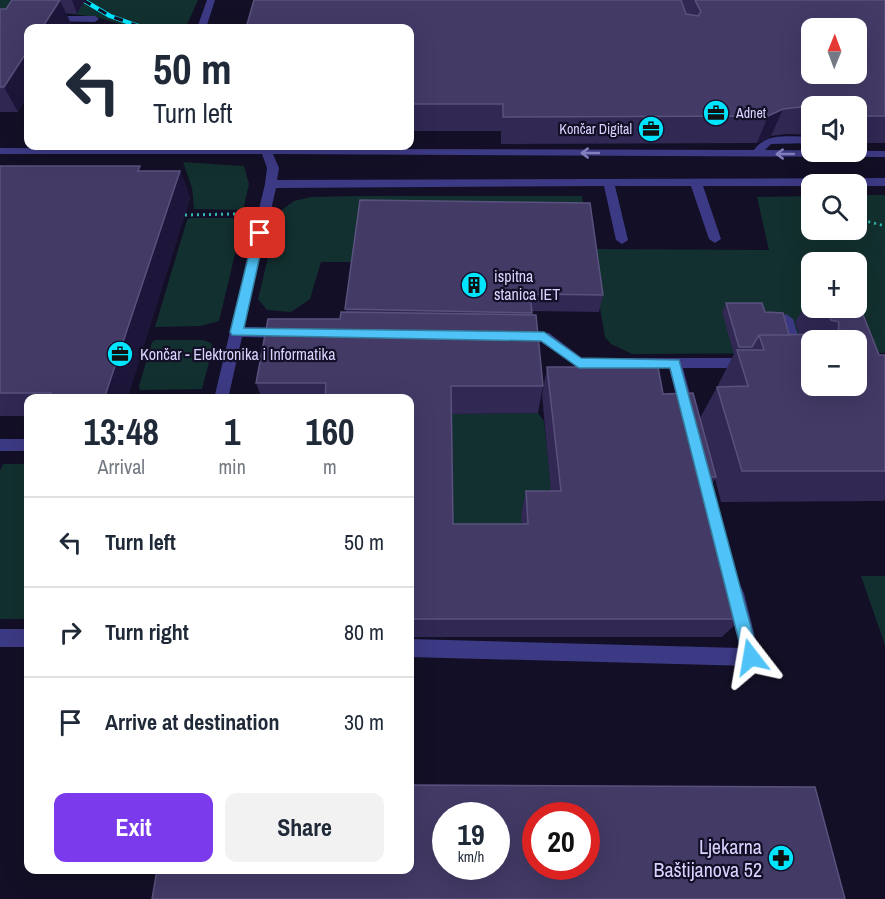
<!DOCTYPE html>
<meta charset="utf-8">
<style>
body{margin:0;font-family:"Archivo Narrow",sans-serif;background:#f2f2f3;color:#1f2937;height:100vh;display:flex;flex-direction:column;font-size:22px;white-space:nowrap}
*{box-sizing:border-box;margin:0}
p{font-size:20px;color:#747a83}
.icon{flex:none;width:33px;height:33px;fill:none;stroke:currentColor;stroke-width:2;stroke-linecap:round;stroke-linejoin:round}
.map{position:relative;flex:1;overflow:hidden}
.panel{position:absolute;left:24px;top:394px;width:390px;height:480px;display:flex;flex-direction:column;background:#fff;border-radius:12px;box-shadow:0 6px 24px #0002}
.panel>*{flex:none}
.banner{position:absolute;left:24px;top:24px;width:390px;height:126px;border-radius:12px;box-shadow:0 6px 24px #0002;background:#fff;color:#1f2937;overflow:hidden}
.needle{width:39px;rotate:1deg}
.controls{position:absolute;left:801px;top:18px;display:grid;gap:12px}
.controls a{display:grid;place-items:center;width:66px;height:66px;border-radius:12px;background:#fff;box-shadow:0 6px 24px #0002;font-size:30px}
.speed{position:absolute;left:432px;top:802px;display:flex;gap:12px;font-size:30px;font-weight:700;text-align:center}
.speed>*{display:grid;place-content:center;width:78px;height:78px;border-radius:50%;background:#fff;box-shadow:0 6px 24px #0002;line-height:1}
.speed small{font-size:15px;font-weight:400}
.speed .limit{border:9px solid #d22;background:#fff;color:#111}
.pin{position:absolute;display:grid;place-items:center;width:51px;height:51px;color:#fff;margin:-26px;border-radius:12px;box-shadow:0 3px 9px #0006}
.me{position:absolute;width:66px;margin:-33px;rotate:346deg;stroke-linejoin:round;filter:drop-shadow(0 0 4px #0008)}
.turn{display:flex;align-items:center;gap:21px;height:126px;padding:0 30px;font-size:27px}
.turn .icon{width:78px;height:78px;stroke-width:2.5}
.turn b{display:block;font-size:42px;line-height:51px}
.eta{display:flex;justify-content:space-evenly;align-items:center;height:102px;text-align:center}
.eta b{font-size:36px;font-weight:700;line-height:42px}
.cta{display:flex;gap:12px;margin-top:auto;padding:12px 30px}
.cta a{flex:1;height:69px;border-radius:12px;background:#7c3aed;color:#fff;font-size:24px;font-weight:700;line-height:69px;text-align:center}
.cta a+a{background:#f2f2f3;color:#1f2937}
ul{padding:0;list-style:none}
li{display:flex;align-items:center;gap:18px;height:90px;padding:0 30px;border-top:2px solid #e0e1e3}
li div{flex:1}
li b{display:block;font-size:22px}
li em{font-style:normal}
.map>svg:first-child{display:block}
.green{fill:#12302f;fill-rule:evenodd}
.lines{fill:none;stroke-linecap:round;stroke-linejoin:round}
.path-far1{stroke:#2fb8b0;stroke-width:3;stroke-dasharray:2 4;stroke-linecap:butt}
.path{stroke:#2fb8b0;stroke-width:4;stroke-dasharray:3 4.5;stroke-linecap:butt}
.lane{fill:#3d3a85;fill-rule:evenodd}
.rail-casing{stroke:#00e5ff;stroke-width:4.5}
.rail{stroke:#130f26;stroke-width:3;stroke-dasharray:9;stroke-linecap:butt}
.wall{fill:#312854}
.shaded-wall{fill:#1d163a}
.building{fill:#433a66;stroke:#5a527e;stroke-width:1.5;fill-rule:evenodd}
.oneway{stroke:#837fbc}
.route{fill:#4fc3f7;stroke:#337fa1;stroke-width:1.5}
.labels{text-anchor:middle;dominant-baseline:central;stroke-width:4.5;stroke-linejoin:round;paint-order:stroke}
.far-poi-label{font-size:14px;fill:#d9d4ff;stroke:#130f26;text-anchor:start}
.poi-label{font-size:16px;fill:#d9d4ff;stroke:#130f26;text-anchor:start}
.near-poi-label{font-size:20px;fill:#d9d4ff;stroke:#130f26;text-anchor:end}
</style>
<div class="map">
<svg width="885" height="899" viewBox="0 0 885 899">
<rect width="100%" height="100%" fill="#130f26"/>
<g class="green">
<polygon points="0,0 198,0 186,27 123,25 96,17 47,11 0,10"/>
<polygon points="183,162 244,166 249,184 243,210 194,209 192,188"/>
<path d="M 857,195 L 885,195 L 885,353 L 857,353 L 856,340 L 812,340 L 811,353 L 632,354 L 611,344 L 605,337 L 590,249 L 769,250 L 757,197 L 811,196 L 812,230 L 856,230 ZM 812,262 L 856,262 L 856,308 L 812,308 Z"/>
<polygon points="358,196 582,196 586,221 356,262 321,262 310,299 291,312 267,310 258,299 279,212 294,201 311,197"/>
<polygon points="190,218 232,218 239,223 240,233 219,321 201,326 155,327 187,220"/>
<polygon points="155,340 203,340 211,343 213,347 202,389 140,390 139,386 152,342"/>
<polygon points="538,413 544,421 554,515 523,547 452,547 451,414"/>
<polygon points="3,464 28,464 28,619 0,619 0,471"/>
<polygon points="861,576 885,576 885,645"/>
</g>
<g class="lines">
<g class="path-far1">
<polyline points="859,207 866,221 885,226"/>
<polyline points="185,215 235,214"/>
</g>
<polyline class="path" points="127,397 194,397"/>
<g class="lane">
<polygon points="207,0 215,0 206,28 197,28"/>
<polygon points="48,16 95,16 99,19 95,22 45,21 44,19"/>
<path d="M 812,137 L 812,143 L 771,144 L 765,150 L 885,151 L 885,157 L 273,154 L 279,168 L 277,180 L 885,178 L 885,186 L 703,186 L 721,239 L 715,243 L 709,239 L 691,186 L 615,186 L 628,240 L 622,244 L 616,240 L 604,186 L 276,188 L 244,327 L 286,328 L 293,333 L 286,338 L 242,337 L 228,399 L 214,399 L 265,184 L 267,168 L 262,154 L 0,154 L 0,148 L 754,150 C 766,132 791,137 812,137 Z"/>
<polygon points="786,314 793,319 804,354 797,359 790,354 779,319"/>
<polygon points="517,331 549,333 582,358 749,358 756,363 749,368 683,368 695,413 693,417 683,417 681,413 669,368 579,368 541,342 512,340 510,336"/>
<rect x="0" y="439" width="28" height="12"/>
<polygon points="735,585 741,587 744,593 760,657 757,663 751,666 410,657 410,639 740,648 726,593 729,587"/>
<rect x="0" y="629" width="28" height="18"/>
</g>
<g class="rail-casing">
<polyline id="rail" points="83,0 110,16 144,28"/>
</g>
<use href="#rail" class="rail"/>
</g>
<g class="wall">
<polygon points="12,0 85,0 77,14 66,13 71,24 68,28 28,28 18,112 0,112 0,9 6,9"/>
<polygon points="254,0 885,0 885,143 856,143 856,106 812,106 812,135 787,134 771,136 757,143 501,144 501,131 410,131 410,28"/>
<polygon points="0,166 142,171 180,171 190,198 127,399 28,399 28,416 0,416"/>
<polygon points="360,200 603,295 599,312 532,311 532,315 543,386 538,413 452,414 453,524 522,524 521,515 526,491 551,491 542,395 547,367 663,394 700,418 717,387 718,387 718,385 734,354 722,312 726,303 765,312 789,335 800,335 795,322 812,296 812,308 856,308 879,355 885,355 885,500 883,501 721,502 715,479 709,488 741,619 722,637 410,637 410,399 262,399 256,383 340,319 346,312"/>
</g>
<g class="shaded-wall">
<polygon points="60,0 71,24 68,28 42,28"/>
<polygon points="72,0 85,0 77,14"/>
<polygon points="28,50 28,95 18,112 4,87"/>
<polygon points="783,109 771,136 757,143 768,116"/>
<polygon points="180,171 190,198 127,399 104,399"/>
</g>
<g class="building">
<polygon points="12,0 60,0 42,28 28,28 28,50 4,87 0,87 0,9 6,9"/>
<path d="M 254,0 L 681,0 L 686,14 L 698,16 L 701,12 L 695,0 L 885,0 L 885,116 L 856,116 L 856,106 L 812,106 L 812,108 L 800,107 L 783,109 L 768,116 L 503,117 L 503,104 L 410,104 L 410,28 L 246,28 ZM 812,28 L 856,28 L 856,74 L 812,74 Z"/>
<polygon points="0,166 140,166 138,171 180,171 104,399 48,399 51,393 0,393"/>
<polygon points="360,200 590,203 603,295 530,294 532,313 345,309"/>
<path d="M 856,297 L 879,355 L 885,355 L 885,471 L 742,471 L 717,387 L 748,386 L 737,350 L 764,350 L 759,335 L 838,334 L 839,322 L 831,320 L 826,308 L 856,308 ZM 812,340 L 856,340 L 856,386 L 812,386 Z"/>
<polygon points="726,303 762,303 765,312 783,313 789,335 759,335 752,347 739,347"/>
<polygon points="341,312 536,315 543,386 451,386 453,524 528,524 526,491 561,491 547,367 658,367 663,394 693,393 716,477 707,477 741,619 410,619 410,399 325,399 326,383 256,383 268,319 340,319"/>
<path d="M 410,785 L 815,787 L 845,899 L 152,899 L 157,870 L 410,870 ZM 446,816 L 496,816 L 496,867 L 446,867 ZM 536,816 L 586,816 L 586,867 L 536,867 Z"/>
</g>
<defs><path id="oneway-shaft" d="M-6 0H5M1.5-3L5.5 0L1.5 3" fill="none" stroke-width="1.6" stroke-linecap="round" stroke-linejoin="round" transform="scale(1.5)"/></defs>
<g class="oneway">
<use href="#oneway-shaft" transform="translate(590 153) rotate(-180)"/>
<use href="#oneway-shaft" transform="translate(785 154) rotate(-180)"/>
</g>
<polygon class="route" points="260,229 265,233 244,328 544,332 581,358 679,360 759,657 757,663 751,665 745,663 743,657 670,368 579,368 541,341 232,335 230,332 254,233"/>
<defs>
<g id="office-disc" transform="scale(1.35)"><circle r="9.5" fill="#00e5ff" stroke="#130f26"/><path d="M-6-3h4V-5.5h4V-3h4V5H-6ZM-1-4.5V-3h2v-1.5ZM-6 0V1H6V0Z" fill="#111"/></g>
<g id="building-disc" transform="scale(1.35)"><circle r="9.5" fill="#00e5ff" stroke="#130f26"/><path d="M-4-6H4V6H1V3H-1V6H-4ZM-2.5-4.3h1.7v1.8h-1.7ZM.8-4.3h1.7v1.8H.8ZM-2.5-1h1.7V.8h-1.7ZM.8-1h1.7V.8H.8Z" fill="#111"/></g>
<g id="pharmacy-disc" transform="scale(1.35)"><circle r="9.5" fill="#00e5ff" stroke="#130f26"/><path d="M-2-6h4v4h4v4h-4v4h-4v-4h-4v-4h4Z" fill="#111"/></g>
</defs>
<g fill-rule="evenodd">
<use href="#office-disc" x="716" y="113"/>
<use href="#office-disc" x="651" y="129"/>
<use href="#building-disc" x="474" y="285"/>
<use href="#office-disc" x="120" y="354"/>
<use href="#pharmacy-disc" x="781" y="858"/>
</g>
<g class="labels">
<g class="far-poi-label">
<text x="736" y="113">Adnet</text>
<text x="632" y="129" text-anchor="end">Končar Digital</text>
</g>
<g class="poi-label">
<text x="494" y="276">ispitna<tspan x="494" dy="18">stanica IET</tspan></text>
<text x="140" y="354">Končar - Elektronika i Informatika</text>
</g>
<g class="near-poi-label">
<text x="762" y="846">Ljekarna<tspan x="762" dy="23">Baštijanova 52</tspan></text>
</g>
</g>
</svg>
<div class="controls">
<a><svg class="needle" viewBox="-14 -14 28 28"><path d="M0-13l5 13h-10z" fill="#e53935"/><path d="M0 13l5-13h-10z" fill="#747a83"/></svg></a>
<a><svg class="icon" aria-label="sound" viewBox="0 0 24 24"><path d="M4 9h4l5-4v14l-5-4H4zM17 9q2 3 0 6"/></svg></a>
<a><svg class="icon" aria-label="search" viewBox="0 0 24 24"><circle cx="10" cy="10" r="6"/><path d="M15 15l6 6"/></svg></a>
<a>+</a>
<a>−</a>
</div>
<div class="speed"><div>19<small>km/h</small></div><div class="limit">20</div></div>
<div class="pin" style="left:260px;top:233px;background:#d93025"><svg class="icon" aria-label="arrive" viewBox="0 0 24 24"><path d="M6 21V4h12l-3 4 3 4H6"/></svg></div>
<svg class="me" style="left:751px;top:657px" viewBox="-20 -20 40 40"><path d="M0-17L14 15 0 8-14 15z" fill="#4fc3f7" stroke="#fff" stroke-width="4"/></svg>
<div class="banner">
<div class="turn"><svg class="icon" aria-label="left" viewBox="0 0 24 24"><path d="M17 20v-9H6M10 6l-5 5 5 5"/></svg><div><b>50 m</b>Turn left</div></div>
</div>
<section class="panel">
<div class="eta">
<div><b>13:48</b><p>Arrival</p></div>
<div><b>1</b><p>min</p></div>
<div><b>160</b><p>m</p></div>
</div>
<ul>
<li><svg class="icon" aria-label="left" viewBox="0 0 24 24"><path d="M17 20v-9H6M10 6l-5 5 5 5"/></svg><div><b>Turn left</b></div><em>50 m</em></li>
<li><svg class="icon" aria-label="right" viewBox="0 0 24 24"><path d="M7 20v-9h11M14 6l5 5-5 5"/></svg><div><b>Turn right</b></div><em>80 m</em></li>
<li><svg class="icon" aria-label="arrive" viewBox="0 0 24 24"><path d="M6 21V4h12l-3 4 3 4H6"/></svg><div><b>Arrive at destination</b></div><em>30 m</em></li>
</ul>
<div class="cta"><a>Exit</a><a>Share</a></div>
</section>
</div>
